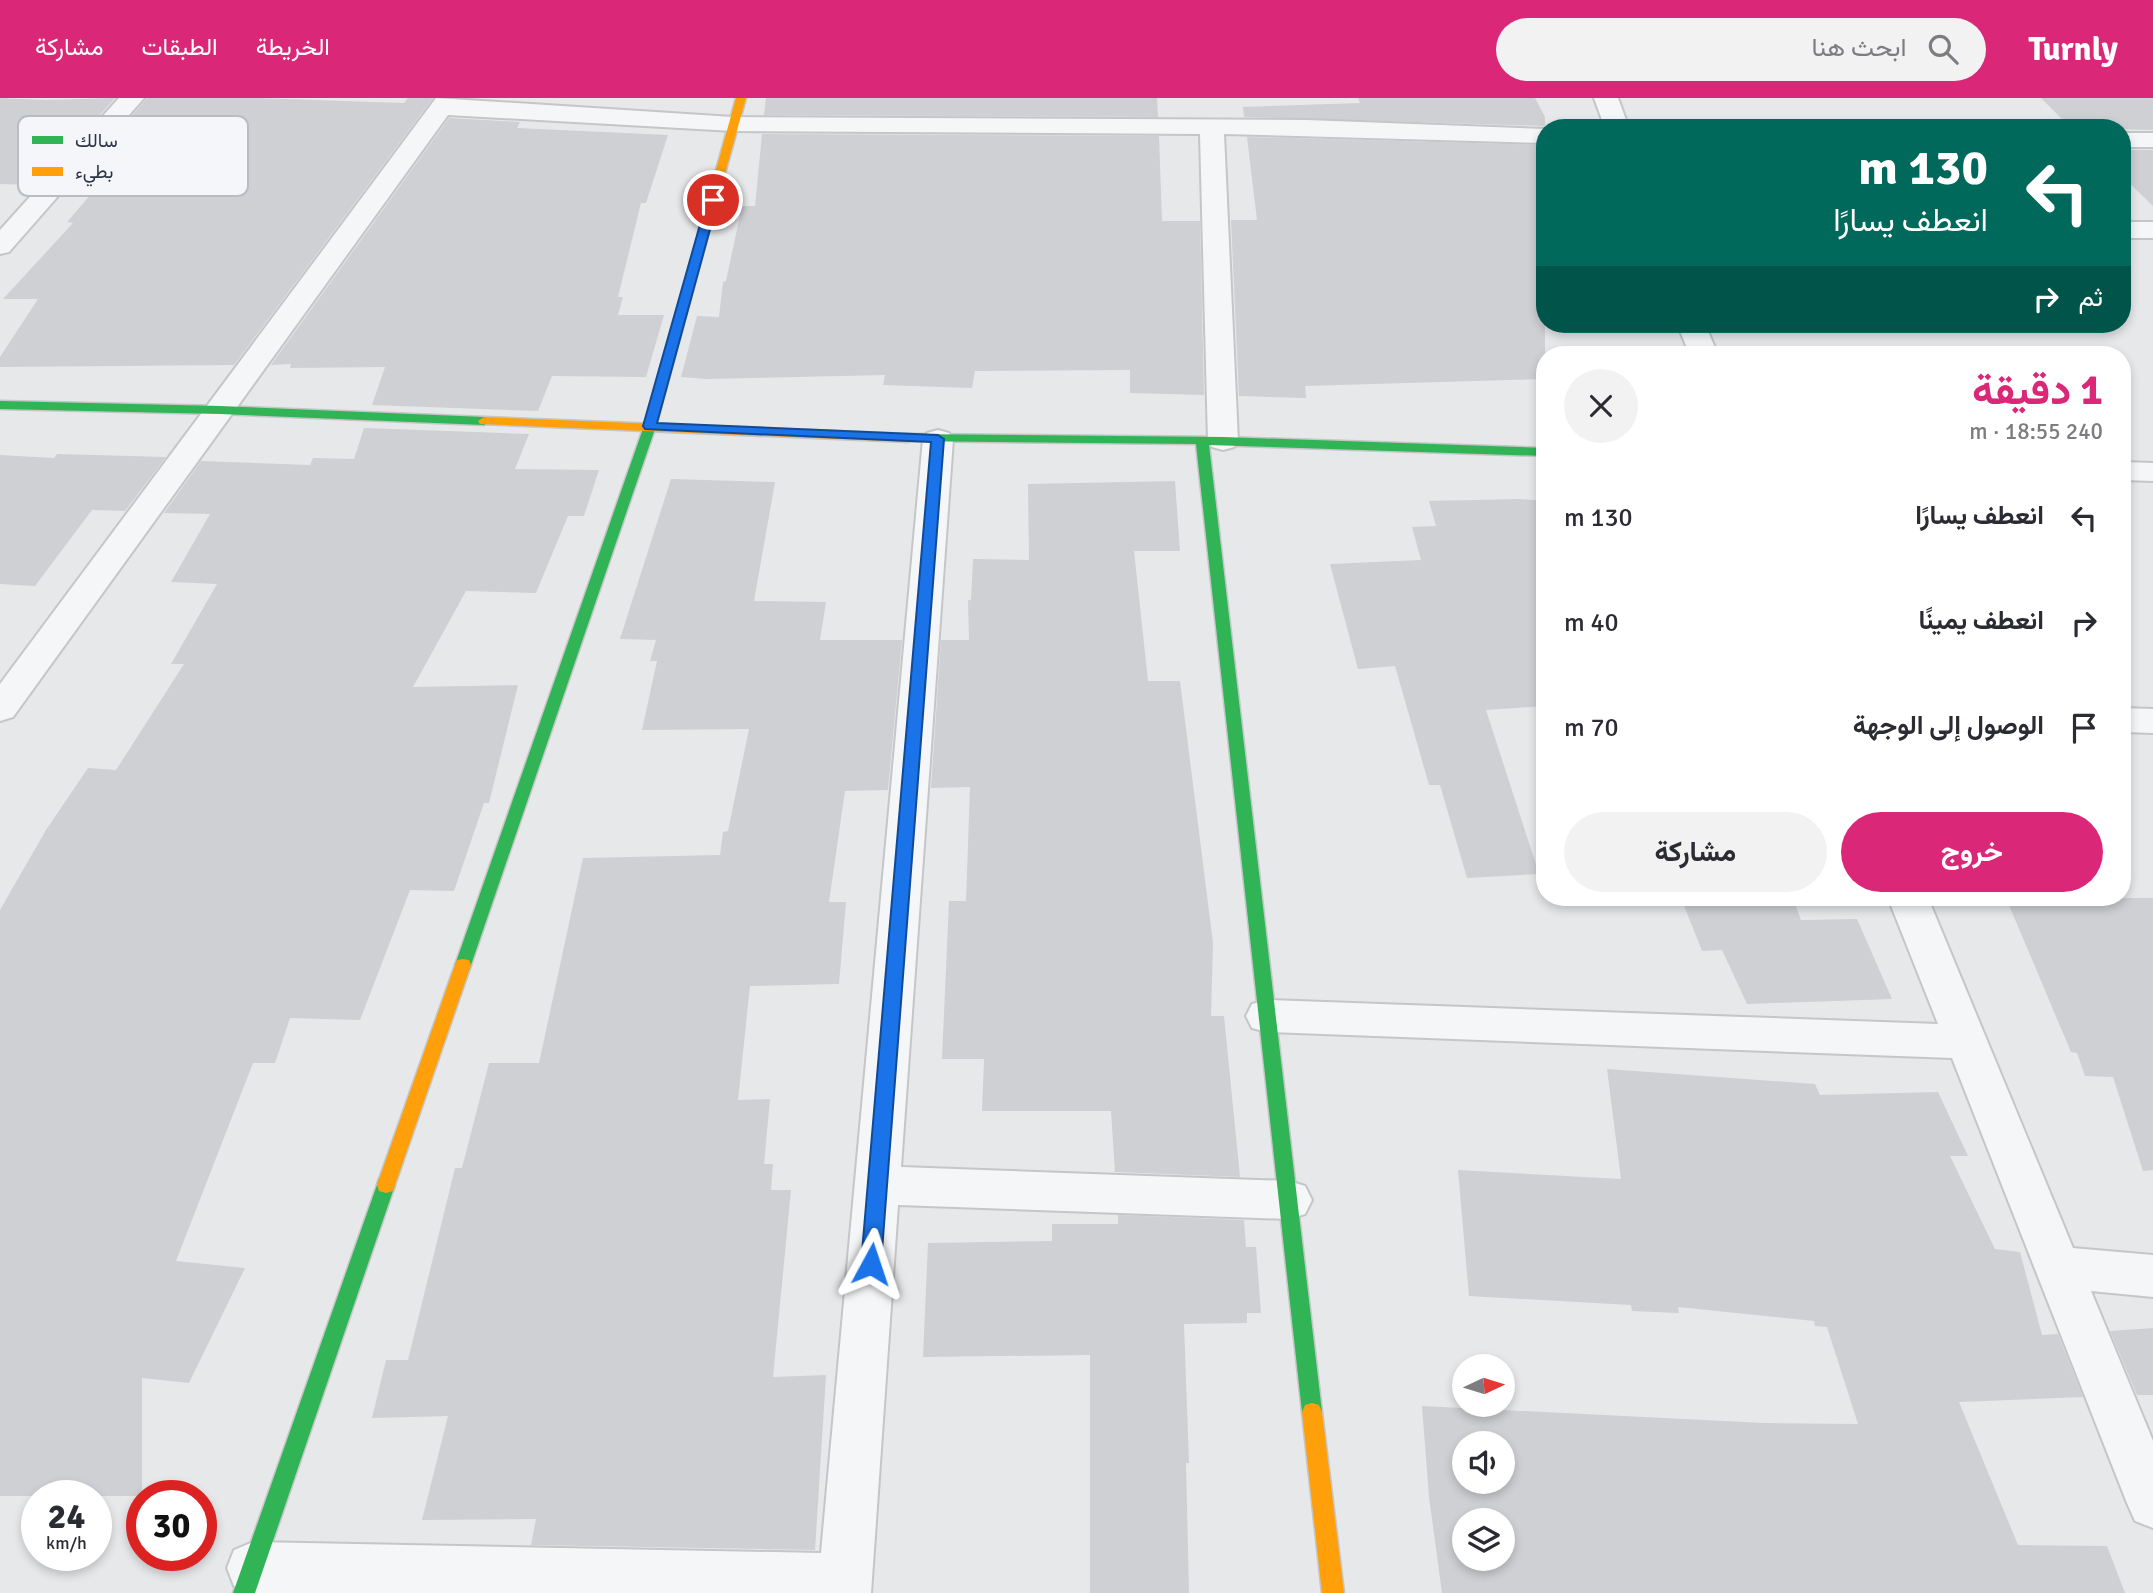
<!DOCTYPE html>
<html lang="ar">
<meta charset="utf-8">
<style>
body{margin:0;font-family:Signika,Vazirmatn,sans-serif;background:#f2f2f3;color:#2b2b33;direction:rtl;height:100vh;display:flex;flex-direction:column;font-size:26px;white-space:nowrap}
*{box-sizing:border-box;margin:0}
p{font-size:23px;color:#7c7c81}
.icon{flex:none;width:38px;height:38px;fill:none;stroke:currentColor;stroke-width:2;stroke-linecap:round;stroke-linejoin:round}
.map{position:relative;flex:1;overflow:hidden;direction:ltr}
.side{position:absolute;left:1536px;top:248px;width:595px;height:560px;display:flex;flex-direction:column;background:#fff;border-radius:28px;box-shadow:0 4px 10px #0003;direction:rtl}
.side>*{flex:none}
.banner{position:absolute;left:1536px;top:21px;width:595px;height:214px;border-radius:28px;box-shadow:0 4px 10px #0003;direction:rtl;background:#00695c;color:#fff;overflow:hidden}
.needle{width:46px;rotate:86deg}
.buttons{position:absolute;left:1452px;top:1256px;display:grid;gap:14px}
.buttons a{display:grid;place-items:center;width:63px;height:63px;border-radius:50%;background:#fff;box-shadow:0 4px 10px #0003;font-size:35px}
.speed{position:absolute;left:21px;top:1382px;display:flex;gap:14px;font-size:35px;font-weight:700;text-align:center}
.speed>*{display:grid;place-content:center;width:91px;height:91px;border-radius:50%;background:#fff;box-shadow:0 4px 10px #0003;line-height:1}
.speed small{font-size:18px;font-weight:400}
.speed .limit{border:10px solid #d22;background:#fff;color:#111}
.pin{position:absolute;display:grid;place-items:center;width:60px;height:60px;color:#fff;margin:-30px;border:4px solid #fff;border-radius:50%;box-shadow:0 2px 7px #0007}
.me{position:absolute;width:77px;margin:-38px;rotate:5deg;stroke-linejoin:round;filter:drop-shadow(0 0 5px #0008)}
.turn{display:flex;align-items:center;gap:24px;height:147px;padding:0 28px;font-size:32px}
.turn .icon{width:91px;height:91px;stroke-width:2.5}
.turn b{display:block;font-size:49px;line-height:60px}
.then{display:flex;align-items:center;height:66px;padding:0 28px;background:#0003;gap:14px;font-size:26px}
.round{display:grid;place-items:center;flex:none;width:74px;height:74px;border-radius:37px;background:#f2f2f3}
.overview{display:flex;align-items:center;justify-content:space-between;height:119px;padding:0 28px}
h1{font-size:42px;font-weight:700;line-height:52px;color:#db2777}
.button{display:flex;gap:14px;margin-top:auto;padding:14px 28px}
.button a{flex:1;height:80px;border-radius:42px;background:#db2777;color:#fff;font-size:28px;font-weight:700;line-height:80px;text-align:center}
.button a+a{background:#f2f2f3;color:#2b2b33}
ul{padding:0;list-style:none}
li{display:flex;align-items:center;gap:21px;height:105px;padding:0 28px}
li div{flex:1}
li b{display:block;font-size:26px}
li em{font-style:normal}
header{display:flex;align-items:center;gap:42px;box-sizing:border-box;height:98px;padding:0 35px;background:#db2777;color:#fff}
header strong{font-size:33px}
nav{display:flex;gap:38px;margin-inline-start:auto;font-size:24px}
.search{width:490px;height:63px;background:#f2f2f3;display:flex;align-items:center;gap:18px;box-sizing:border-box;padding:0 24px;border-radius:38px;color:#7c7c81;font-size:26px}
.map>svg:first-child{display:block}
.building{fill:#ced0d3;fill-rule:evenodd}
.lines{fill:none;stroke-linecap:round;stroke-linejoin:round}
.street-casing{stroke:#c4c6c8;stroke-width:4}
.fast-casing{stroke:#c4c6c8;stroke-width:3}
.slow-casing{stroke:#c4c6c8;stroke-width:3}
.street{fill:#f5f6f7;fill-rule:evenodd}
.fast{fill:#30b455;fill-rule:evenodd}
.slow{fill:#ff9f0a;fill-rule:evenodd}
.route{fill:#1a73e8;stroke:#114b97;stroke-width:2}
.key{fill:#f4f6f9;stroke:#b8bcc3;stroke-width:2}
.key-label{font-size:19px;fill:#2b3445}
</style>
<header>
<strong>Turnly</strong>
<div class="search"><svg class="icon" aria-label="search" viewBox="0 0 24 24"><circle cx="10" cy="10" r="6"/><path d="M15 15l6 6"/></svg>ابحث هنا</div>
<nav><a>الخريطة</a><a>الطبقات</a><a>مشاركة</a></nav>
</header>
<div class="map">
<svg width="2153" height="1495" viewBox="0 0 2153 1495">
<rect width="100%" height="100%" fill="#e6e8ea"/>
<g class="building">
<polygon points="0,0 46,2 115,0 37,87 0,86"/>
<polygon points="147,0 255,0 404,5 408,0 433,0 234,267 0,269 0,259 38,201 3,201 73,125 67,124 98,88 71,88"/>
<polygon points="766,0 1157,0 1158,19 764,17"/>
<polygon points="1358,0 1535,0 1545,19 1545,28 1244,19 1243,9 1360,5"/>
<polygon points="2041,0 2153,0 2153,32 2071,30"/>
<polygon points="449,20 520,24 517,30 668,37 646,105 641,105 618,199 623,199 618,217 664,217 646,279 552,278 538,313 372,307 385,269 290,270 291,266 271,267"/>
<polygon points="762,36 1159,38 1162,123 1200,123 1204,297 1130,295 1130,272 975,273 972,290 883,287 885,277 707,281 681,279 697,218 719,219 723,184 726,183 742,108 755,108"/>
<polygon points="1247,39 1545,47 1545,281 1305,288 1306,300 1239,298 1231,122 1257,122"/>
<polygon points="2123,52 2153,52 2153,108 2123,79"/>
<polygon points="364,330 529,336 515,371 599,372 584,418 568,418 536,495 466,493 413,589 518,587 489,705 484,705 454,793 410,792 360,922 290,920 275,965 253,965 176,1163 245,1170 189,1285 142,1280 142,1398 0,1398 0,812 46,732 88,670 116,672 184,566 171,566 217,486 171,484 210,416 164,415 201,363 310,367 313,360 354,361"/>
<polygon points="57,356 166,359 125,413 92,412 35,488 0,486 0,357 54,360"/>
<polygon points="671,381 775,384 754,503 826,504 820,542 902,542 888,692 845,693 829,804 846,804 839,886 750,888 738,1002 770,1001 764,1066 773,1066 771,1092 791,1092 773,1279 826,1277 815,1452 531,1447 536,1421 422,1422 448,1318 372,1320 386,1262 408,1262 455,1070 462,1070 489,965 539,965 583,760 720,757 723,734 728,733 749,631 642,632 657,563 650,563 656,542 620,541"/>
<polygon points="1175,383 1180,453 1134,453 1148,583 1180,583 1213,845 1211,918 1224,918 1240,1079 1115,1074 1111,1013 982,1013 984,961 942,961 949,803 966,803 970,689 931,690 941,542 969,542 968,502 971,502 973,461 1029,462 1028,386"/>
<polygon points="1520,401 1545,403 1545,608 1486,612 1539,776 1467,780 1440,687 1429,687 1395,568 1358,571 1330,466 1421,462 1412,429 1436,428 1429,403"/>
<polygon points="1681,800 1793,800 1801,822 1857,821 1892,901 1747,906 1722,852 1702,853"/>
<polygon points="2006,800 2153,800 2153,1072 2143,1073 2113,979 2085,978 2077,955 2071,954"/>
<path d="M 1607,971 L 1815,986 L 1820,997 L 1938,994 L 1968,1058 L 1950,1058 L 1995,1151 L 2020,1154 L 2042,1237 L 2058,1236 L 2083,1299 L 1959,1304 L 2018,1447 L 2107,1448 L 2125,1495 L 1442,1495 L 1429,1399 L 1422,1308 L 1764,1325 L 1858,1326 L 1827,1229 L 1815,1228 L 1814,1223 L 1678,1209 L 1679,1215 L 1632,1213 L 1631,1207 L 1469,1198 L 1458,1072 L 1621,1081 ZM 1465,1346 L 1503,1346 L 1503,1384 L 1465,1384 ZM 1465,1423 L 1503,1423 L 1503,1461 L 1465,1461 Z"/>
<polygon points="1118,1117 1244,1122 1246,1149 1256,1149 1261,1215 1247,1215 1247,1225 1184,1226 1189,1365 1186,1365 1189,1495 1090,1495 1090,1257 923,1259 928,1145 1052,1143 1052,1126 1118,1126"/>
<polygon points="2153,1230 2153,1297 2137,1297 2110,1233"/>
</g>
<g class="lines">
<g class="street-casing">
<g id="street">
<polygon points="119,0 144,0 9,154 0,156 0,132"/>
<polygon points="436,0 733,19 1307,22 1545,31 1545,45 1224,36 1238,343 1234,349 1223,352 1212,349 1208,343 1200,36 733,33 448,17 13,619 0,623 0,586"/>
<polygon points="1594,0 1618,0 1629,30 1605,30"/>
<rect x="2123" y="35" width="30" height="14"/>
<rect x="2123" y="124" width="30" height="16"/>
<polygon points="1677,226 1705,226 1718,257 1690,257"/>
<polygon points="938,332 949,335 953,341 901,1069 1289,1083 1305,1088 1312,1102 1305,1116 1289,1121 898,1107 871,1495 250,1495 234,1488 227,1470 234,1452 253,1444 821,1455 923,341 927,335"/>
<polygon points="2123,364 2153,365 2153,383 2123,382"/>
<polygon points="2123,610 2153,611 2153,635 2123,634"/>
<polygon points="1888,800 1928,800 2073,1150 2153,1157 2153,1199 2091,1193 2153,1343 2153,1430 2135,1423 2127,1405 1952,960 1267,934 1252,930 1246,918 1252,906 1267,902 1938,926"/>
</g>
</g>
<g class="fast-casing">
<g id="fast">
<polygon points="707,106 716,108 656,328 471,867 469,872 457,872 455,867 644,328"/>
<polygon points="0,303 220,308 484,319 490,323 484,327 220,316 0,311"/>
<polygon points="908,336 1223,339 1545,350 1545,358 1209,347 1322,1314 1319,1321 1312,1323 1305,1321 1302,1314 1196,346 904,343 902,340"/>
<polygon points="386,1079 393,1081 395,1087 255,1495 233,1495 377,1087 379,1081"/>
</g>
</g>
<g class="slow-casing">
<g id="slow">
<polygon points="736,0 746,0 716,108 711,111 706,108"/>
<polygon points="484,319 908,336 914,340 908,344 480,326 478,323"/>
<polygon points="463,861 469,862 471,867 395,1087 393,1093 386,1095 379,1093 377,1087 455,867 457,862"/>
<polygon points="1312,1305 1319,1307 1322,1314 1344,1495 1322,1495 1302,1314 1305,1307"/>
</g>
</g>
<use href="#street" class="street"/>
<use href="#fast" class="fast"/>
<use href="#slow" class="slow"/>
</g>
<polygon class="route" points="713,98 718,102 657,325 938,337 944,341 881,1166 878,1172 871,1174 864,1172 861,1166 931,344 645,331 643,328 707,102"/>
<rect x="18" y="18" width="230" height="80" rx="10" class="key"/>
<rect x="32" y="38" width="31" height="8" fill="#30b455"/>
<rect x="32" y="69" width="31" height="9" fill="#ff9f0a"/>
<g class="key-label">
<text x="75" y="49">سالك</text>
<text x="75" y="80">بطيء</text>
</g>
</svg>
<div class="buttons">
<a><svg class="needle" viewBox="-14 -14 28 28"><path d="M0-13l5 13h-10z" fill="#e53935"/><path d="M0 13l5-13h-10z" fill="#7c7c81"/></svg></a>
<a><svg class="icon" aria-label="sound" viewBox="0 0 24 24"><path d="M4 9h4l5-4v14l-5-4H4zM17 9q2 3 0 6"/></svg></a>
<a><svg class="icon" aria-label="layers" viewBox="0 0 24 24"><path d="M12 4l9 5-9 5-9-5zM3 14l9 5 9-5"/></svg></a>
</div>
<div class="speed"><div>24<small>km/h</small></div><div class="limit">30</div></div>
<div class="pin" style="left:713px;top:102px;background:#d93025"><svg class="icon" aria-label="arrive" viewBox="0 0 24 24"><path d="M6 21V4h12l-3 4 3 4H6"/></svg></div>
<svg class="me" style="left:871px;top:1166px" viewBox="-20 -20 40 40"><path d="M0-17L14 15 0 8-14 15z" fill="#1a73e8" stroke="#fff" stroke-width="4"/></svg>
<div class="banner">
<div class="turn"><svg class="icon" aria-label="left" viewBox="0 0 24 24"><path d="M17 20v-9H6M10 6l-5 5 5 5"/></svg><div><b>130 m</b>انعطف يسارًا</div></div>
<div class="then">ثم<svg class="icon" aria-label="right" viewBox="0 0 24 24"><path d="M7 20v-9h11M14 6l5 5-5 5"/></svg></div>
</div>
<section class="side">
<div class="overview"><div><h1>1 دقيقة</h1><p>240 m · 18:55</p></div><a class="round"><svg class="icon" aria-label="close" viewBox="0 0 24 24"><path d="M6 6l12 12M18 6L6 18"/></svg></a></div>
<ul>
<li><svg class="icon" aria-label="left" viewBox="0 0 24 24"><path d="M17 20v-9H6M10 6l-5 5 5 5"/></svg><div><b>انعطف يسارًا</b></div><em>130 m</em></li>
<li><svg class="icon" aria-label="right" viewBox="0 0 24 24"><path d="M7 20v-9h11M14 6l5 5-5 5"/></svg><div><b>انعطف يمينًا</b></div><em>40 m</em></li>
<li><svg class="icon" aria-label="arrive" viewBox="0 0 24 24"><path d="M6 21V4h12l-3 4 3 4H6"/></svg><div><b>الوصول إلى الوجهة</b></div><em>70 m</em></li>
</ul>
<div class="button"><a>خروج</a><a>مشاركة</a></div>
</section>
</div>
